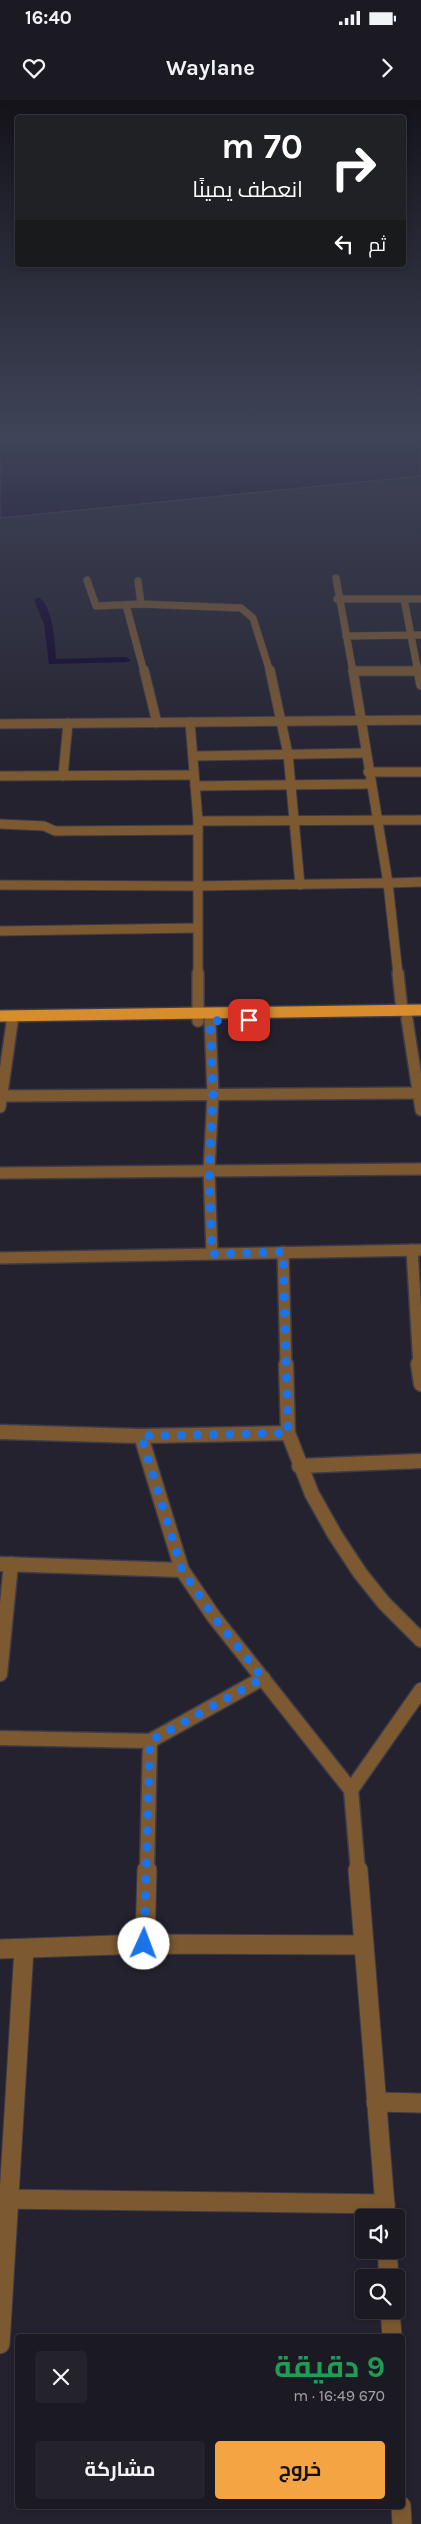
<!DOCTYPE html>
<html lang="ar">
<meta charset="utf-8">
<style>
body{margin:0;font-family:Karla,Cairo,sans-serif;background:#24232b;color:#f1f3f6;direction:rtl;height:100vh;display:flex;flex-direction:column;font-size:19px;white-space:nowrap}
*{box-sizing:border-box;margin:0}
p{font-size:16px;color:#a0a1a6}
.icon{flex:none;width:28px;height:28px;fill:none;stroke:currentColor;stroke-width:2;stroke-linecap:round;stroke-linejoin:round}
.map{position:relative;flex:1;overflow:hidden;direction:ltr}
.side{position:absolute;left:15px;top:2234px;width:390px;height:175px;display:flex;flex-direction:column;background:#1b1a23;border-radius:5px;box-shadow:0 2px 8px #0003,0 0 0 1px #393841;direction:rtl}
.side>*{flex:none}
.hud{position:absolute;left:15px;top:15px;width:391px;height:152px;border-radius:5px;box-shadow:0 2px 8px #0003,0 0 0 1px #393841;direction:rtl;background:#202124;color:#fff;overflow:hidden}
.fabs{position:absolute;left:355px;top:2109px;display:grid;gap:10px}
.fabs a{display:grid;place-items:center;width:50px;height:50px;border-radius:5px;background:#1b1a23;box-shadow:0 2px 8px #0003,0 0 0 1px #393841;font-size:25px}
.pin{position:absolute;display:grid;place-items:center;width:42px;height:42px;color:#fff;margin:-21px;border-radius:10px;box-shadow:0 2px 8px #0006}
.me{position:absolute;width:55px;margin:-28px;rotate:2deg;stroke-linejoin:round;filter:drop-shadow(0 0 4px #0008)}
.turn{display:flex;align-items:center;gap:18px;height:105px;padding:0 20px;font-size:22px}
.turn .icon{width:65px;height:65px;stroke-width:2.5}
.turn b{display:block;font-size:35px;line-height:42px}
.then{display:flex;align-items:center;height:48px;padding:0 20px;background:#0003;gap:10px;font-size:19px}
.round{display:grid;place-items:center;flex:none;width:52px;height:52px;border-radius:5px;background:#24232b}
.head{display:flex;align-items:center;justify-content:space-between;height:85px;padding:0 20px}
h1{font-size:30px;font-weight:700;line-height:38px;color:#1e9e55}
.button{display:flex;gap:10px;margin-top:auto;padding:10px 20px}
.button a{flex:1;height:58px;border-radius:5px;background:#f4a443;color:#111;font-size:20px;font-weight:700;line-height:58px;text-align:center}
.button a+a{background:#24232b;color:#f1f3f6}
.status{display:flex;justify-content:space-between;align-items:center;height:35px;padding:0 25px;background:#1b1a23;direction:ltr}
.status svg{height:14px;fill:currentColor}
header{display:flex;justify-content:space-between;align-items:center;height:65px;padding:0 20px;background:#1b1a23;font-size:22px;font-weight:700}
.map>svg:first-child{display:block}
.water{fill:#10022d;stroke:#4d4364}
.lines{fill:none;stroke-linecap:round;stroke-linejoin:round}
.canal{fill:#10022d;fill-rule:evenodd}
.minor-far4-casing{stroke:#3e3c48;stroke-width:8}
.minor-far3-casing{stroke:#3e3c48;stroke-width:11}
.minor-far2-casing{stroke:#3e3c48;stroke-width:14}
.minor-far1-casing{stroke:#3e3c48;stroke-width:17}
.minor-casing{stroke:#3e3c48;stroke-width:21}
.major-casing{stroke:#3e3c48;stroke-width:14}
.minor-far4{stroke:#7d5931;stroke-width:7}
.minor-far3{stroke:#7d5931;stroke-width:9}
.minor-far2{stroke:#7d5931;stroke-width:11}
.minor-far1{stroke:#7d5931;stroke-width:14}
.minor{stroke:#7d5931;stroke-width:19}
.major{stroke:#d78c2d;stroke-width:11}
.route{stroke:#1a73e8;stroke-width:9;stroke-dasharray:0 16.2}
</style>
<div class="status"><b>16:40</b><svg viewBox="0 0 49 12"><path d="M0 12V9h3v3zM5 12V6h3v6zM10 12V3h3v9zM15 12V0h3v12zM26 1h20v11H26zM47 4h2v5h-2z"/></svg></div>
<header><svg class="icon" aria-label="forward" viewBox="0 0 24 24"><path d="M9 5l7 7-7 7"/></svg>Waylane<svg class="icon" aria-label="heart" viewBox="0 0 24 24"><path d="M12 20l-8-8c-3-5 5-10 8-4 3-6 11-1 8 4z"/></svg></header>
<div class="map">
<svg width="421" height="2424" viewBox="0 0 421 2424">
<rect width="100%" height="100%" fill="#24222f"/>
<polygon class="water" points="0,337 421,337 421,376 0,418"/>
<g class="lines">
<path class="canal" d="M 38,497 C 53,504 55,545 56,559 L 126,557 L 131,560 L 129,562 L 49,564 L 44,524 L 34,500 Z"/>
<g class="minor-far4-casing">
<g id="minor-far4">
<polyline points="336,478 353,572"/>
<polyline points="87,480 96,506 141,504 241,508 253,518 270,572"/>
<polyline points="138,481 141,504"/>
<polyline points="337,499 421,499"/>
<polyline points="404,499 418,572"/>
<polyline points="126,505 144,572"/>
<polyline points="346,536 421,535"/>
<polyline points="353,571 421,571"/>
</g>
</g>
<g class="minor-far3-casing">
<g id="minor-far3">
<polyline points="144,570 157,623"/>
<polyline points="270,570 288,654 300,785"/>
<polyline points="353,570 388,783 421,782"/>
<polyline points="418,570 421,585"/>
<polyline points="353,571 421,571"/>
<polyline points="190,622 198,721 198,874"/>
<polyline points="0,624 421,620"/>
<polyline points="194,656 364,653"/>
<polyline points="368,672 421,672"/>
<polyline points="0,676 194,675"/>
<polyline points="63,676 68,623"/>
<polyline points="195,686 370,684"/>
<polyline points="198,721 421,720"/>
<polyline points="0,724 44,726 55,731 198,730"/>
<polyline points="0,785 196,786 388,783 398,874"/>
<polyline points="0,831 197,828"/>
</g>
</g>
<g class="minor-far2-casing">
<g id="minor-far2">
<polyline points="198,873 198,921"/>
<polyline points="398,873 402,910"/>
<polyline points="407,919 421,1010"/>
<polyline points="210,921 213,994 209,1071 212,1154"/>
<polyline points="0,996 418,993"/>
<polyline points="0,1007 12,923"/>
<polyline points="0,1073 421,1069"/>
<polyline points="412,1150 419,1265"/>
<polyline points="283,1152 286,1265"/>
<polyline points="0,1158 421,1150"/>
</g>
</g>
<g class="minor-far1-casing">
<g id="minor-far1">
<polyline points="286,1264 288,1333 312,1394 335,1435 360,1473 384,1503 421,1540"/>
<polyline points="418,1264 421,1284"/>
<polyline points="0,1332 141,1336 288,1333"/>
<polyline points="141,1336 182,1470 214,1517 351,1690"/>
<polyline points="299,1366 421,1361"/>
<polyline points="0,1464 182,1470"/>
<polyline points="0,1574 11,1464"/>
<polyline points="0,1638 150,1641 263,1578"/>
<polyline points="147,1771 150,1641"/>
<polyline points="358,1771 351,1690 421,1590"/>
</g>
</g>
<g class="minor-casing">
<g id="minor">
<polyline points="358,1770 386,2118"/>
<polyline points="145,1844 147,1770"/>
<polyline points="0,1849 145,1844 364,1845"/>
<polyline points="376,2002 421,2003"/>
<polyline points="0,2099 385,2104"/>
<polyline points="387,2150 389,2178"/>
<polyline points="390,2210 392,2236"/>
<polyline points="0,2244 24,1849"/>
<polyline points="401,2406 402,2424"/>
</g>
</g>
<g class="major-casing">
<polyline id="major" points="0,916 421,910"/>
</g>
<use href="#minor-far4" class="minor-far4"/>
<use href="#minor-far3" class="minor-far3"/>
<use href="#minor-far2" class="minor-far2"/>
<use href="#minor-far1" class="minor-far1"/>
<use href="#minor" class="minor"/>
<use href="#major" class="major"/>
</g>
<linearGradient id="sky" x2="0" y2="1"><stop stop-color="#14131a"/><stop offset="0.5" stop-color="#3f4458"/><stop offset="1" stop-color="#3f4458" stop-opacity="0"/></linearGradient>
<rect width="421" height="676" fill="url(#sky)"/>
<g class="lines">
<polyline class="route" points="144,1844 150,1641 263,1578 214,1517 182,1470 141,1336 288,1333 283,1152 212,1154 209,1071 213,994 210,921 249,920"/>
</g>
</svg>
<div class="fabs">
<a><svg class="icon" aria-label="sound" viewBox="0 0 24 24"><path d="M4 9h4l5-4v14l-5-4H4zM17 9q2 3 0 6"/></svg></a>
<a><svg class="icon" aria-label="search" viewBox="0 0 24 24"><circle cx="10" cy="10" r="6"/><path d="M15 15l6 6"/></svg></a>
</div>
<div class="pin" style="left:249px;top:920px;background:#d93025"><svg class="icon" aria-label="arrive" viewBox="0 0 24 24"><path d="M6 21V4h12l-3 4 3 4H6"/></svg></div>
<svg class="me" style="left:144px;top:1844px" viewBox="-20 -20 40 40"><circle r="19" fill="#fff"/><path d="M0-13L10 11 0 6-10 11z" fill="#1a73e8"/></svg>
<div class="hud">
<div class="turn"><svg class="icon" aria-label="right" viewBox="0 0 24 24"><path d="M7 20v-9h11M14 6l5 5-5 5"/></svg><div><b>70 m</b>انعطف يمينًا</div></div>
<div class="then">ثم<svg class="icon" aria-label="left" viewBox="0 0 24 24"><path d="M17 20v-9H6M10 6l-5 5 5 5"/></svg></div>
</div>
<section class="side">
<div class="head"><div><h1>9 دقيقة</h1><p>670 m · 16:49</p></div><a class="round"><svg class="icon" aria-label="close" viewBox="0 0 24 24"><path d="M6 6l12 12M18 6L6 18"/></svg></a></div>
<div class="button"><a>خروج</a><a>مشاركة</a></div>
</section>
</div>
